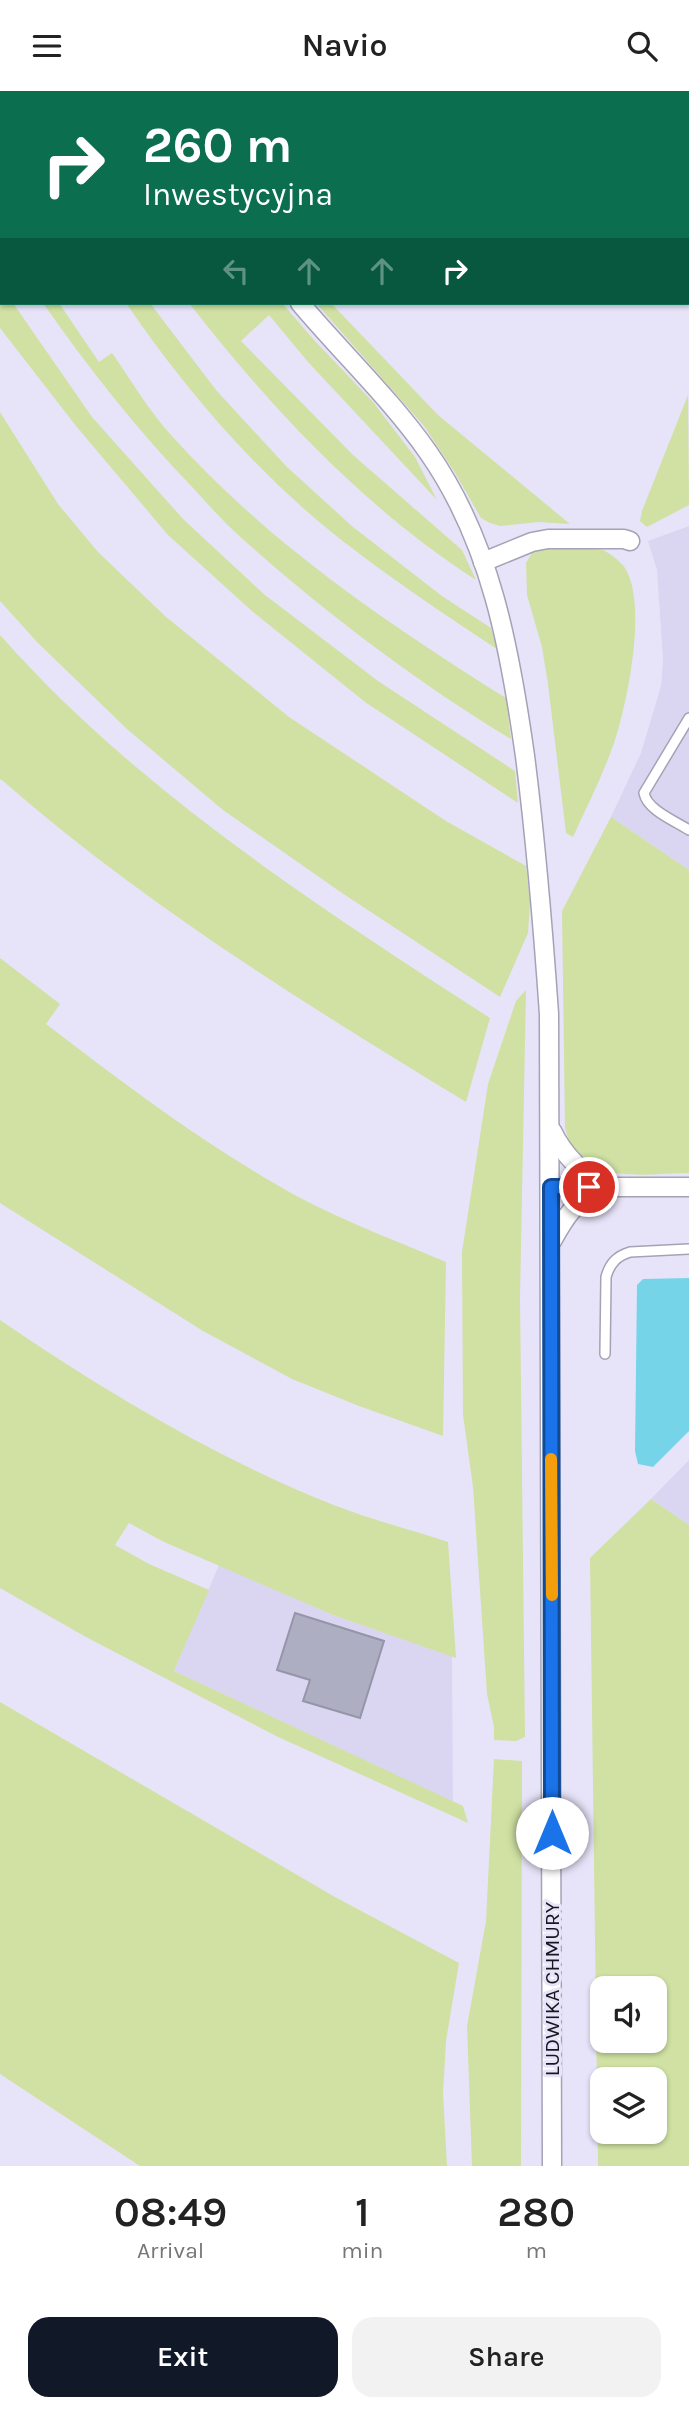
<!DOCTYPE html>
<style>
body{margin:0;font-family:Karla,sans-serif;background:#f2f2f2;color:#222;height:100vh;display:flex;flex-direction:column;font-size:26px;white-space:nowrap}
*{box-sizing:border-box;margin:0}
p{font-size:23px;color:#767676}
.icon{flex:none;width:38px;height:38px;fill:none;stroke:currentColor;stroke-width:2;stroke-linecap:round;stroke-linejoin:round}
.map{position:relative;height:2075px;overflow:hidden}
.side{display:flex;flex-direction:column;background:#fff;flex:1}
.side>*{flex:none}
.guide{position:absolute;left:0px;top:0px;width:690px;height:214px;box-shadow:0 2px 5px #0004;background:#0b6e4f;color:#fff;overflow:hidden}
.tools{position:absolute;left:590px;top:1885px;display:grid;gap:14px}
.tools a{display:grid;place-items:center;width:77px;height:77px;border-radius:14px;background:#fff;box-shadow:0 2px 5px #0004;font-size:35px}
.pin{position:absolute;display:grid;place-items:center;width:60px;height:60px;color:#fff;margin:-30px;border:4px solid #fff;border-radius:50%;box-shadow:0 2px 7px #0007}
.me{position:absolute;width:77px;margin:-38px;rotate:0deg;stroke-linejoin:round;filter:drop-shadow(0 0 5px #0008)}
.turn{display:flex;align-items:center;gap:24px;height:147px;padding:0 28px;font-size:32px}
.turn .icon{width:91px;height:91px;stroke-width:2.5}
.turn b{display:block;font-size:49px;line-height:60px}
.lanes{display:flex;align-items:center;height:66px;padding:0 28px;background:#0003;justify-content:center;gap:35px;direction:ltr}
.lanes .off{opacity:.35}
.eta{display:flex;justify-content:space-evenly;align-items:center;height:119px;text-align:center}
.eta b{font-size:42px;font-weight:600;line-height:49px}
.primary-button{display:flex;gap:14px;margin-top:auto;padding:14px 28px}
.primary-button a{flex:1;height:80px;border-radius:21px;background:#111827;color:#fff;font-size:28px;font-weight:600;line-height:80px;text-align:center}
.primary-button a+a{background:#f2f2f2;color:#222}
header{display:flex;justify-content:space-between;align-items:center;height:91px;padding:0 28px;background:#fff;font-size:32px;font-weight:600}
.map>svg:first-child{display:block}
.built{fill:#dad6f2}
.green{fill:#d0e1a3;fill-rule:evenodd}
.water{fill:#76d4e8}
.building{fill:#aeaec2;stroke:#9595a9;stroke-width:2}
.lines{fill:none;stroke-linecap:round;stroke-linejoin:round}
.service-casing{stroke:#a5a2b6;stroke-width:12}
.minor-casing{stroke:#a5a2b6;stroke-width:21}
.service{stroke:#fff;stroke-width:9}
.minor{stroke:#fff;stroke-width:18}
.route-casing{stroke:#114b97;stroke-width:18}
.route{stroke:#1a73e8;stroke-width:12}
.slow{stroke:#f59e0b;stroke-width:12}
.labels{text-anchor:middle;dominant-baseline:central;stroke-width:6;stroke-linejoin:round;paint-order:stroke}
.street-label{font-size:21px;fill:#18171e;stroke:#e7e4f9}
</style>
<header><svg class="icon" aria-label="menu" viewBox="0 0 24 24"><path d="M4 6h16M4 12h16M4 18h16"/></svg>Navio<svg class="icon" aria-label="search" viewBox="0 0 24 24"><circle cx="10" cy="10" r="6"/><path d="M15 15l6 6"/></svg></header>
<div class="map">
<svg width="689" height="2075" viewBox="0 0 689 2075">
<rect width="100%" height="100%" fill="#e7e4f9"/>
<g class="built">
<polygon points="689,435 689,779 611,726 641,662 661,595 663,569 657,479 648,450"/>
<polygon points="689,1369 689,1434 651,1408"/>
<polygon points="219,1474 333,1524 452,1565 453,1711 174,1580"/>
</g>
<g class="green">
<polygon points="0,193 2,212 13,212 92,326 183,428 265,504 378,590 515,680 518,712 365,611 253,521 168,444 76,335 0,237"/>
<path d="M 43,212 L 59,212 L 99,271 L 112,262 C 131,289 149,320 171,344 C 267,451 385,531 506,607 L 511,648 C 416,591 316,515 234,440 C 220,427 207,412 194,398 C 138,340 89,278 43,212 Z"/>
<path d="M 126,212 L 150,212 L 216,299 L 287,376 L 353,436 L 442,505 L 491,537 L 497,558 C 445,524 393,489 344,451 C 259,385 186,300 126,212 Z"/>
<path d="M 189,212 L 282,212 L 315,250 L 373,311 L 415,366 L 437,409 L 308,271 L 269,224 L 241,250 L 353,364 L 462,459 L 476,489 C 364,417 270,316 189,212 Z"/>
<polygon points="316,212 331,212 438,324 570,433 539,431 500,435 490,432 481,427 454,380 424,335"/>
<polygon points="688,304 689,414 647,436 640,430 642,420"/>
<polygon points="0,321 58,413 98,461 165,525 289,626 446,730 526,775 530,811 528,842 500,906 342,802 223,719 127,638 37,551 0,510"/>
<path d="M 535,457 C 548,458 598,456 605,460 C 611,463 622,472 625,477 C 648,513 627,614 614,652 C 603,684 587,715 573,746 L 566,742 L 548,593 L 542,556 L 527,504 L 526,472 Z"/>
<path d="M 0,544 C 138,700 316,814 490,927 L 466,1011 C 305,913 145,814 3,690 L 0,688 Z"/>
<path d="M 611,726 L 689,779 L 689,1082 C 653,1082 603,1092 576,1063 C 570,1056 568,1046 565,1037 L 562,820 Z"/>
<path d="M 0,867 L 60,913 L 46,933 C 119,989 193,1045 272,1091 C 327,1124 387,1146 446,1171 L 443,1345 L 359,1315 L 292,1288 L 203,1240 L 0,1112 Z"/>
<polygon points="526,899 520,1206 525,1646 516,1650 494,1649 494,1636 487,1603 473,1396 463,1324 462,1161 488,993 516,910"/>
<path d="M 0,1229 C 104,1300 214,1366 331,1413 C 369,1428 409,1438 448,1451 L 456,1567 L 333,1524 L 164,1451 L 129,1432 L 115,1454 L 149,1473 L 209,1499 L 174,1580 L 463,1715 L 468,1732 L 276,1645 L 86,1546 L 0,1497 Z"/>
<path d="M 651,1408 L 689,1434 L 689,2075 L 598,2075 L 590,1467 ZM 602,1897 L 654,1897 L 654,1950 L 602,1950 ZM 602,1988 L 654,1988 L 654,2040 L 602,2040 Z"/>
<polygon points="0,1611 335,1806 459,1872 446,1950 443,2002 447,2075 140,2075 0,1983"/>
<polygon points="494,1668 522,1670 521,2075 472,2075 467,1935 486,1830"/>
</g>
<polygon class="water" points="689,1187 689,1340 653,1376 638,1373 635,1360 637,1194 643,1188"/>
<polygon class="building" points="295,1522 384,1550 360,1627 303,1610 310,1589 277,1579"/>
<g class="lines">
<g class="service-casing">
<g id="service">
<path d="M 689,627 L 644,702 C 647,719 675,730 689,739"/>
<path d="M 605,1263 L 606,1186 C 610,1172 617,1165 630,1161 L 689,1158"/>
</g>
</g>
<g class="minor-casing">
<g id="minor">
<polyline points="139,0 140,2"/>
<path d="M 300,212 C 342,262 390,307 428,361 C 491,451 510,558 525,665 C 536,751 543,837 549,923 L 552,2075"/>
<polyline points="483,471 532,451 548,448 624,448 630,450"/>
<path d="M 552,1040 C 564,1065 584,1084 608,1096"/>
<polyline points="551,1096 689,1096"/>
<path d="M 552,1150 C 564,1128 576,1108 601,1098"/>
</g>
</g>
<use href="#service" class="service"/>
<use href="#minor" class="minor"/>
</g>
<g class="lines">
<g class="route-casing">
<polyline id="route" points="552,1742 551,1096 589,1096"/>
</g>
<use href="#route" class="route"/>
<polyline class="slow" points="551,1368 552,1504"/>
</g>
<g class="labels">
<g class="street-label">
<text transform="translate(552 1898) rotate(-90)">LUDWIKA CHMURY</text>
</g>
</g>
</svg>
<div class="tools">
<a><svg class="icon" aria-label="sound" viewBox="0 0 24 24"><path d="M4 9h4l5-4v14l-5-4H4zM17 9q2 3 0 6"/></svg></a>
<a><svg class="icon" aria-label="layers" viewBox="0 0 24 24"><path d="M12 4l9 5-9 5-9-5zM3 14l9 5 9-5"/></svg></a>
</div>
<div class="pin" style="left:589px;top:1096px;background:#d93025"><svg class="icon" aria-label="arrive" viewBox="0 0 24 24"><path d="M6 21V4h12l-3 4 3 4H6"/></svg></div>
<svg class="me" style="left:552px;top:1742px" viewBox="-20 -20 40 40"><circle r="19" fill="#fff"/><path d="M0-13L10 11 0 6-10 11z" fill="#1a73e8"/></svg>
<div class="guide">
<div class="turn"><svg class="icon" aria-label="right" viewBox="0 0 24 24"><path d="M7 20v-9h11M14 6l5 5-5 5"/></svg><div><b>260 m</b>Inwestycyjna</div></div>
<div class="lanes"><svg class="icon off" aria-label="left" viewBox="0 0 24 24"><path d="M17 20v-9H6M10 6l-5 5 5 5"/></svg><svg class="icon off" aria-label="ahead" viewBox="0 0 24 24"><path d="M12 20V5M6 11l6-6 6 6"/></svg><svg class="icon off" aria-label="ahead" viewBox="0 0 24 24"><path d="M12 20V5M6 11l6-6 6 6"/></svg><svg class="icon" aria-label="right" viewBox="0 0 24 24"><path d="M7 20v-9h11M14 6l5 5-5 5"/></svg></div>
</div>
</div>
<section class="side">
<div class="eta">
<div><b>08:49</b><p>Arrival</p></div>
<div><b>1</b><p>min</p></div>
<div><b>280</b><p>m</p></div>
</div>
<div class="primary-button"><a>Exit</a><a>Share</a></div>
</section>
